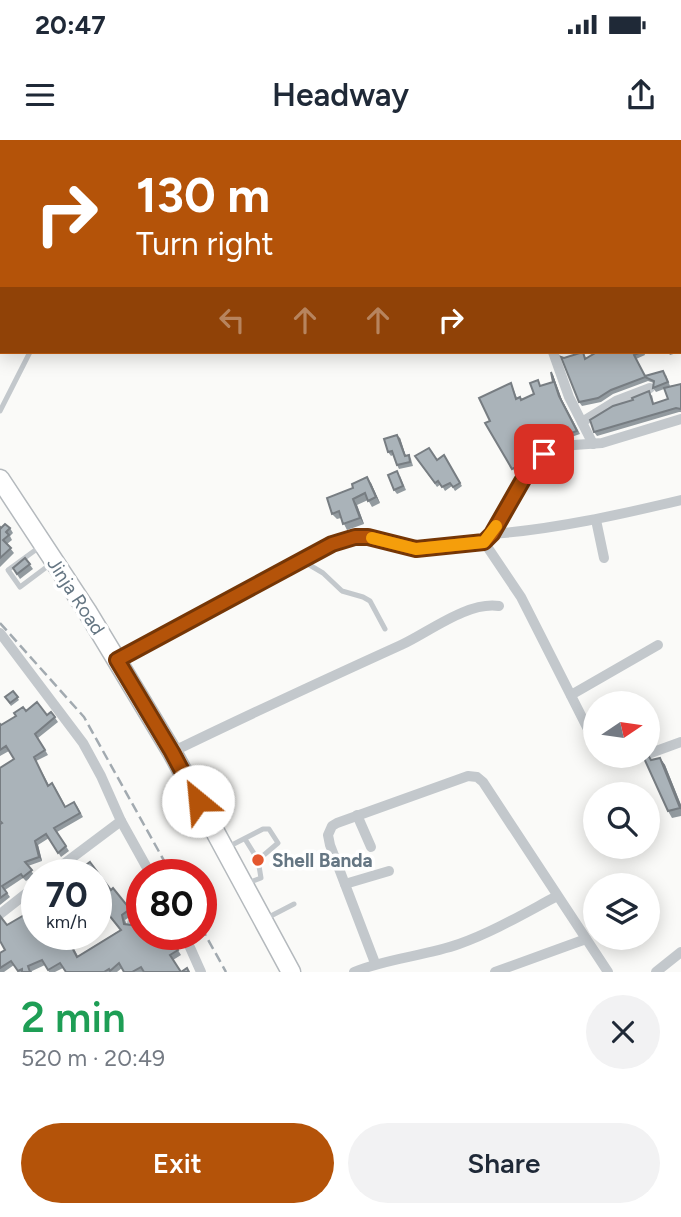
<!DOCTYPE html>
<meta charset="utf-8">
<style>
body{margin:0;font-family:Figtree,sans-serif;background:#f2f2f3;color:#1f2937;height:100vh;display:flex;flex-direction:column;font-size:26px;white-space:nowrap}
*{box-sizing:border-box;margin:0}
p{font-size:23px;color:#747a83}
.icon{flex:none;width:38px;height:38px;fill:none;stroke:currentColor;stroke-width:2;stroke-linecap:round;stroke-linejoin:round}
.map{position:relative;height:832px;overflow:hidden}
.panel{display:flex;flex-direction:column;background:#fff;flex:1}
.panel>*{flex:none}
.hud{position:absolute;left:0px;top:0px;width:682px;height:214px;box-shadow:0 4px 18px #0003;background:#b45309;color:#fff;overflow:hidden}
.needle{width:46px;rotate:77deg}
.tools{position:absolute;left:583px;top:551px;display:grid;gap:14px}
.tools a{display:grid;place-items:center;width:77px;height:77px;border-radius:50%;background:#fff;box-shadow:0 4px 18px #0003;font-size:35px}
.speed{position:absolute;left:21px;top:719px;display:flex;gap:14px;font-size:35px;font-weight:700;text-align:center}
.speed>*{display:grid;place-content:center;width:91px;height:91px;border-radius:50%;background:#fff;box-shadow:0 4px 18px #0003;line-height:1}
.speed small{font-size:18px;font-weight:400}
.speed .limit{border:10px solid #d22;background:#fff;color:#111}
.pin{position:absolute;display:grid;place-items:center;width:60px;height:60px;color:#fff;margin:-30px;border-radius:14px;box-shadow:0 4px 10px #0006}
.me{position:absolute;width:77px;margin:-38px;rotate:332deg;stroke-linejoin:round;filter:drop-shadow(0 0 5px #0008)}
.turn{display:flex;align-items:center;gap:24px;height:147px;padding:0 21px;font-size:32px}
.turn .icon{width:91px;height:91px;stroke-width:2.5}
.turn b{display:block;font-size:49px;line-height:60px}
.lanes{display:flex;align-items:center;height:66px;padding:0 21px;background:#0003;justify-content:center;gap:35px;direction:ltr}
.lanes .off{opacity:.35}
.round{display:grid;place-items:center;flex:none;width:74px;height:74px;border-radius:37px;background:#f2f2f3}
.headline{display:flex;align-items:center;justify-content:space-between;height:119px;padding:0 21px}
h1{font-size:42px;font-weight:600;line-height:52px;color:#1e9e55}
.action{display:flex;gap:14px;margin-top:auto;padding:14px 21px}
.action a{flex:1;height:80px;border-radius:42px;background:#b45309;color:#fff;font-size:28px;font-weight:600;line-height:80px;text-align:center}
.action a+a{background:#f2f2f3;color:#1f2937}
.status{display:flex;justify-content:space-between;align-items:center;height:49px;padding:0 35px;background:#fff;direction:ltr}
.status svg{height:19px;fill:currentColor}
header{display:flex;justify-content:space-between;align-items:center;height:91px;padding:0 21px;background:#fff;font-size:32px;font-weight:600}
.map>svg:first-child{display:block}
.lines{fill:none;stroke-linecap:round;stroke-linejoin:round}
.highway-casing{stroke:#b4b9bd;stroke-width:21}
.lane{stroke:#c3c8cc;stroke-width:5}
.street{stroke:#c3c8cc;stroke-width:10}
.highway{stroke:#fff;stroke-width:18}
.rail{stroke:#a2aab0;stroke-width:2.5;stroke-dasharray:10 5;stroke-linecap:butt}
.wall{fill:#929a9f}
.shaded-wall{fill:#777d82}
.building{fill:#aab3b9;stroke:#777d82;stroke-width:2}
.route-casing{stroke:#753606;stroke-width:18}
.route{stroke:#b45309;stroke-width:12}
.slow{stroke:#f59e0b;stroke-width:12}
.poi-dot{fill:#e4572e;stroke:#fff;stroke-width:2.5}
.labels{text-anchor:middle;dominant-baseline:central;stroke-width:7;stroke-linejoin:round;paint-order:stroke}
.street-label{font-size:19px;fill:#657683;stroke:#fff}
.poi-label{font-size:19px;font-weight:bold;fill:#657683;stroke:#fff;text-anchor:start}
</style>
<div class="status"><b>20:47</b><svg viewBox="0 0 49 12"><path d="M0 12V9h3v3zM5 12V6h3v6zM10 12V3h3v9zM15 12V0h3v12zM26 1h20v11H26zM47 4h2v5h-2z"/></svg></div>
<header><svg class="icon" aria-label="menu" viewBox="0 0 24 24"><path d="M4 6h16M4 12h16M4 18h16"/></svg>Headway<svg class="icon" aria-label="share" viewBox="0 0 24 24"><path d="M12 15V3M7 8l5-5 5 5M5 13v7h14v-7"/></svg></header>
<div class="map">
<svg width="681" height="832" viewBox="0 0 681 832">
<rect width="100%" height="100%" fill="#fafaf8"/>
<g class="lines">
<g class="highway-casing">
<polyline id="highway" points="0,339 87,471 172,612 291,832"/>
</g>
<g class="lane">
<polyline points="111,2 111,0"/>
<polyline points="129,2 129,0"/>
<polyline points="0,271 30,212"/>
<polyline points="41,406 8,430 20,447 52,423"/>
<polyline points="301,420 323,433 342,451 363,457 370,461 385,489"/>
<polyline points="245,699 258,720"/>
<polyline points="226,708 263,689 269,689 278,703 258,720 261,738 245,744"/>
<polyline points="265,779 294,764"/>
</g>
<g class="street">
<polyline points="397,0 398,2"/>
<polyline points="668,0 668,2"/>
<polyline points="553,212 569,257 593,304"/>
<polyline points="582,282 616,261 650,248"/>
<polyline points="596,380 604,418"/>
<polyline points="492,394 532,324 544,314 574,305 602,303 681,279"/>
<path d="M 489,397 L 492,394 C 556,389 618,375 681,360"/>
<polyline points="0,493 83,603 101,636 121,681"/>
<polyline points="117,520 332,404 355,397 368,397 416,409 484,402 521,457 595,603"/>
<polyline points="571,555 658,505"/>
<path d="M 172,612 C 248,575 324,540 401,505 C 429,492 468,461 499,466"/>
<polyline points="648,614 681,602"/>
<path d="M 604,616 C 617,626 628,621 642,616"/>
<polyline points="357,675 371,707"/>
<polyline points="49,735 121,681 151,735"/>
<polyline points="345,744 389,731"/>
<polyline points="0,774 37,745"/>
<polyline points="132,783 142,778"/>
<polyline points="184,794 201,832"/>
<polyline points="375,823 330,705 328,695 332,686 337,683 468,636 477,637 483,642 608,832"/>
<path d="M 354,832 C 388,818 425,816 459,804 C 493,792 525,773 557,756"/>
<polyline points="495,832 586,799"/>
<polyline points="656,832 681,812"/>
</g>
<use href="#highway" class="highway"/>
<g class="rail">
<polyline points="0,483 84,577 172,735"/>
<polyline points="201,787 226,832"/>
</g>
</g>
<g class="wall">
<polygon points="48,0 90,0 90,2 49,2"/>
<polygon points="583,212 586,218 597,212 644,212 645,215 636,219 645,236 666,235 670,246 681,244 681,272 679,272 597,296 594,292 652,255 654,264 668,259 664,249 656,252 653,248 654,243 648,241 613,254 601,262 582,266 579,262 564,218"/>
<polygon points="668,212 680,212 670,215"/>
<polygon points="551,232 553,235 562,260 580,294 531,311 533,314 521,324 520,330 515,333 490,281 511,243 517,258 520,257 522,259 534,254 541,246 553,242"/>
<polygon points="400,298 406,316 409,315 411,319 413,326 399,329 397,325 393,315 391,316 388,312"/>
<polygon points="444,315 462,346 455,351 452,346 445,351 441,344 437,347 415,316 437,320"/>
<polygon points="400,336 406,350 397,354 394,350"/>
<polygon points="371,343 380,363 372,367 368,360 357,365 364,384 347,390 341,378 337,379 332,374"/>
<polygon points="0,387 10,388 13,393 10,396 12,400 7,404 14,413 0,427"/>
<polygon points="25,418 33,429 20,439 13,428"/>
<polygon points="13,551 19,560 11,566 5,557"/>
<polygon points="26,571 47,575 51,572 58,582 38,598 48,615 36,621 49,645 55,647 66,667 77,666 83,677 57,692 69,711 61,717 49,698 38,705 42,721 28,726 34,735 26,741 23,738 5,750 10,757 0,765 0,684 1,684 0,682 0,628 14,619 9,611 0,616 0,584 1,585"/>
<polygon points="660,618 665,625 681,665 681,676 672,678 668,671 651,620"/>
<polygon points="96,735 111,750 113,748 134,774 125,780 127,785 168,794 181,815 173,820 181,832 189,832 124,832 122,828 117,832 66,832 63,828 55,832 49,832 45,825 32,831 32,832 18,832 14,825 4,832 0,832 0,813 5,810 7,785 66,794 78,816 120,790 99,763 96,766"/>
</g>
<g class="shaded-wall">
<polygon points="551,232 553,235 562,260 580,294 559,256"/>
<polygon points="397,295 400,298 407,320 405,316"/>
<polygon points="518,320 521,324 520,330 517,326"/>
<polygon points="367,337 371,343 380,363 376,357"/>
<polygon points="353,359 357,365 364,384 360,378"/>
<polygon points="660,618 665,625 681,665 681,670"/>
<polygon points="35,701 38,705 42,721 39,717"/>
</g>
<g class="building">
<polygon points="0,0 30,0 30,2 2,2 2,24 0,24"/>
<polygon points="61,0 84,0 83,2 67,2"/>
<polygon points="296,0 389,0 390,2 353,1 353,2 296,2"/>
<polygon points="402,0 489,0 490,2 401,2"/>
<rect x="506" y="0" width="52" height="2"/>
<rect x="583" y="0" width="30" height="2"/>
<polygon points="649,0 659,0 660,2 649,2"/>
<polygon points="583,212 585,219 597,212 641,212 634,215 645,236 663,231 668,242 653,248 654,241 645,237 611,250 598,258 579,262 561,217 564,218"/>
<polygon points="551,232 559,256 577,291 528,307 530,310 518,320 517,326 512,329 485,283 490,281 479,258 511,243 516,259 520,257 521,260 534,254 530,243 538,240 540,246 553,242"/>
<polygon points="681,244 681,269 676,268 594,292 590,280 613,266 633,260 632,258 649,251 653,264 668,259 664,248"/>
<polygon points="397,295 405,316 409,315 410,322 397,325 392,311 388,312 384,299"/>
<polygon points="429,308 437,320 444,315 460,343 453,347 450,343 442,347 438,341 435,343 415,316"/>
<polygon points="397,331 403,346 394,350 388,335"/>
<polygon points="367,337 376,357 368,361 365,353 353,359 360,378 343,384 339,371 332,374 327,358 353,348 352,344"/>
<polygon points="5,384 10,388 6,392 9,395 3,400 11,408 0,418 0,387 1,388"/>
<polygon points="25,418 30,424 17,434 13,428"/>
<polygon points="13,551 18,557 10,563 5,557"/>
<polygon points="37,562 47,575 51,572 55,577 35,594 45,610 34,617 48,646 52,643 65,667 74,662 80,673 54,688 66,706 58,713 46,694 35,701 39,717 25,722 32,730 23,737 21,734 2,746 7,753 0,758 0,684 2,683 0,681 0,628 14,619 6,606 0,610 0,584 1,585 16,576 14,573 23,567 26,571"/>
<polygon points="648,615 651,620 660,618 680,668 668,671 643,616 648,616"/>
<polygon points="90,722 111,750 113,748 130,769 122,775 124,784 131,785 142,780 142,794 167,794 178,810 170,815 181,832 187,828 189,832 144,832 141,827 132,832 124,832 119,823 110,831 109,829 104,832 66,832 60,823 48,830 42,820 28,826 30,832 22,832 22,829 18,831 11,821 0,828 0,813 5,810 0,801 0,776 7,785 31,771 25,762 37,753 37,794 65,794 77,817 121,790 96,759 96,735 77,735 75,733"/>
</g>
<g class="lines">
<g class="route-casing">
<polyline id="route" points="198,661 172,612 117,520 332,404 355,397 368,397 416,409 484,402 492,394 532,324 544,314"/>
</g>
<use href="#route" class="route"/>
<polyline class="slow" points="372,398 416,409 484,402 496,386"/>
</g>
<circle class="poi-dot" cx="258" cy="720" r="7"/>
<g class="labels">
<g class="street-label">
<text transform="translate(76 456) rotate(57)">Jinja Road</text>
</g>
<g class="poi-label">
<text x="272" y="720">Shell Banda</text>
</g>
</g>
</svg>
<div class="tools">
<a><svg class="needle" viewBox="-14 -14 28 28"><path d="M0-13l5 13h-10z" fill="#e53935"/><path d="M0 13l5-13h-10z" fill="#747a83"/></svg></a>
<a><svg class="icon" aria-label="search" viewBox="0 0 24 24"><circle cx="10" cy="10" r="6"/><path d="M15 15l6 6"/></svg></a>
<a><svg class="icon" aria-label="layers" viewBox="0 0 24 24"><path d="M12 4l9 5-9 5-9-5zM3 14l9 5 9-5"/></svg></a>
</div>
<div class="speed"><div>70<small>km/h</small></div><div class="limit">80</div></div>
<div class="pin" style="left:544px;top:314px;background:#d93025"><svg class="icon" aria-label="arrive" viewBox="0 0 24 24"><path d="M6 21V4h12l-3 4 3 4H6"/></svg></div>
<svg class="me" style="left:198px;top:661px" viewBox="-20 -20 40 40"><circle r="19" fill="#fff"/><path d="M0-13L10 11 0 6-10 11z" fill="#b45309"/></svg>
<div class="hud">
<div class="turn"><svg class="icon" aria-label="right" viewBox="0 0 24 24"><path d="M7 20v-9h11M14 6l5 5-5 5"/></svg><div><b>130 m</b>Turn right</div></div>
<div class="lanes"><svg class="icon off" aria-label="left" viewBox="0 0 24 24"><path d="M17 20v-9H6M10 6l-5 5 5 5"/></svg><svg class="icon off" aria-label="ahead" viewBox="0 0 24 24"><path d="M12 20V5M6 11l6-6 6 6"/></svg><svg class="icon off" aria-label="ahead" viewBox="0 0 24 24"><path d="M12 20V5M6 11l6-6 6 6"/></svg><svg class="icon" aria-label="right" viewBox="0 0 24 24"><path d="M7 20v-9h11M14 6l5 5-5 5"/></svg></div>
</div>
</div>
<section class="panel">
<div class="headline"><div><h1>2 min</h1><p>520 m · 20:49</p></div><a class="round"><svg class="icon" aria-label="close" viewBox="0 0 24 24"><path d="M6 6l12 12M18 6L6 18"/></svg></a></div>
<div class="action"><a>Exit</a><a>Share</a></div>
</section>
